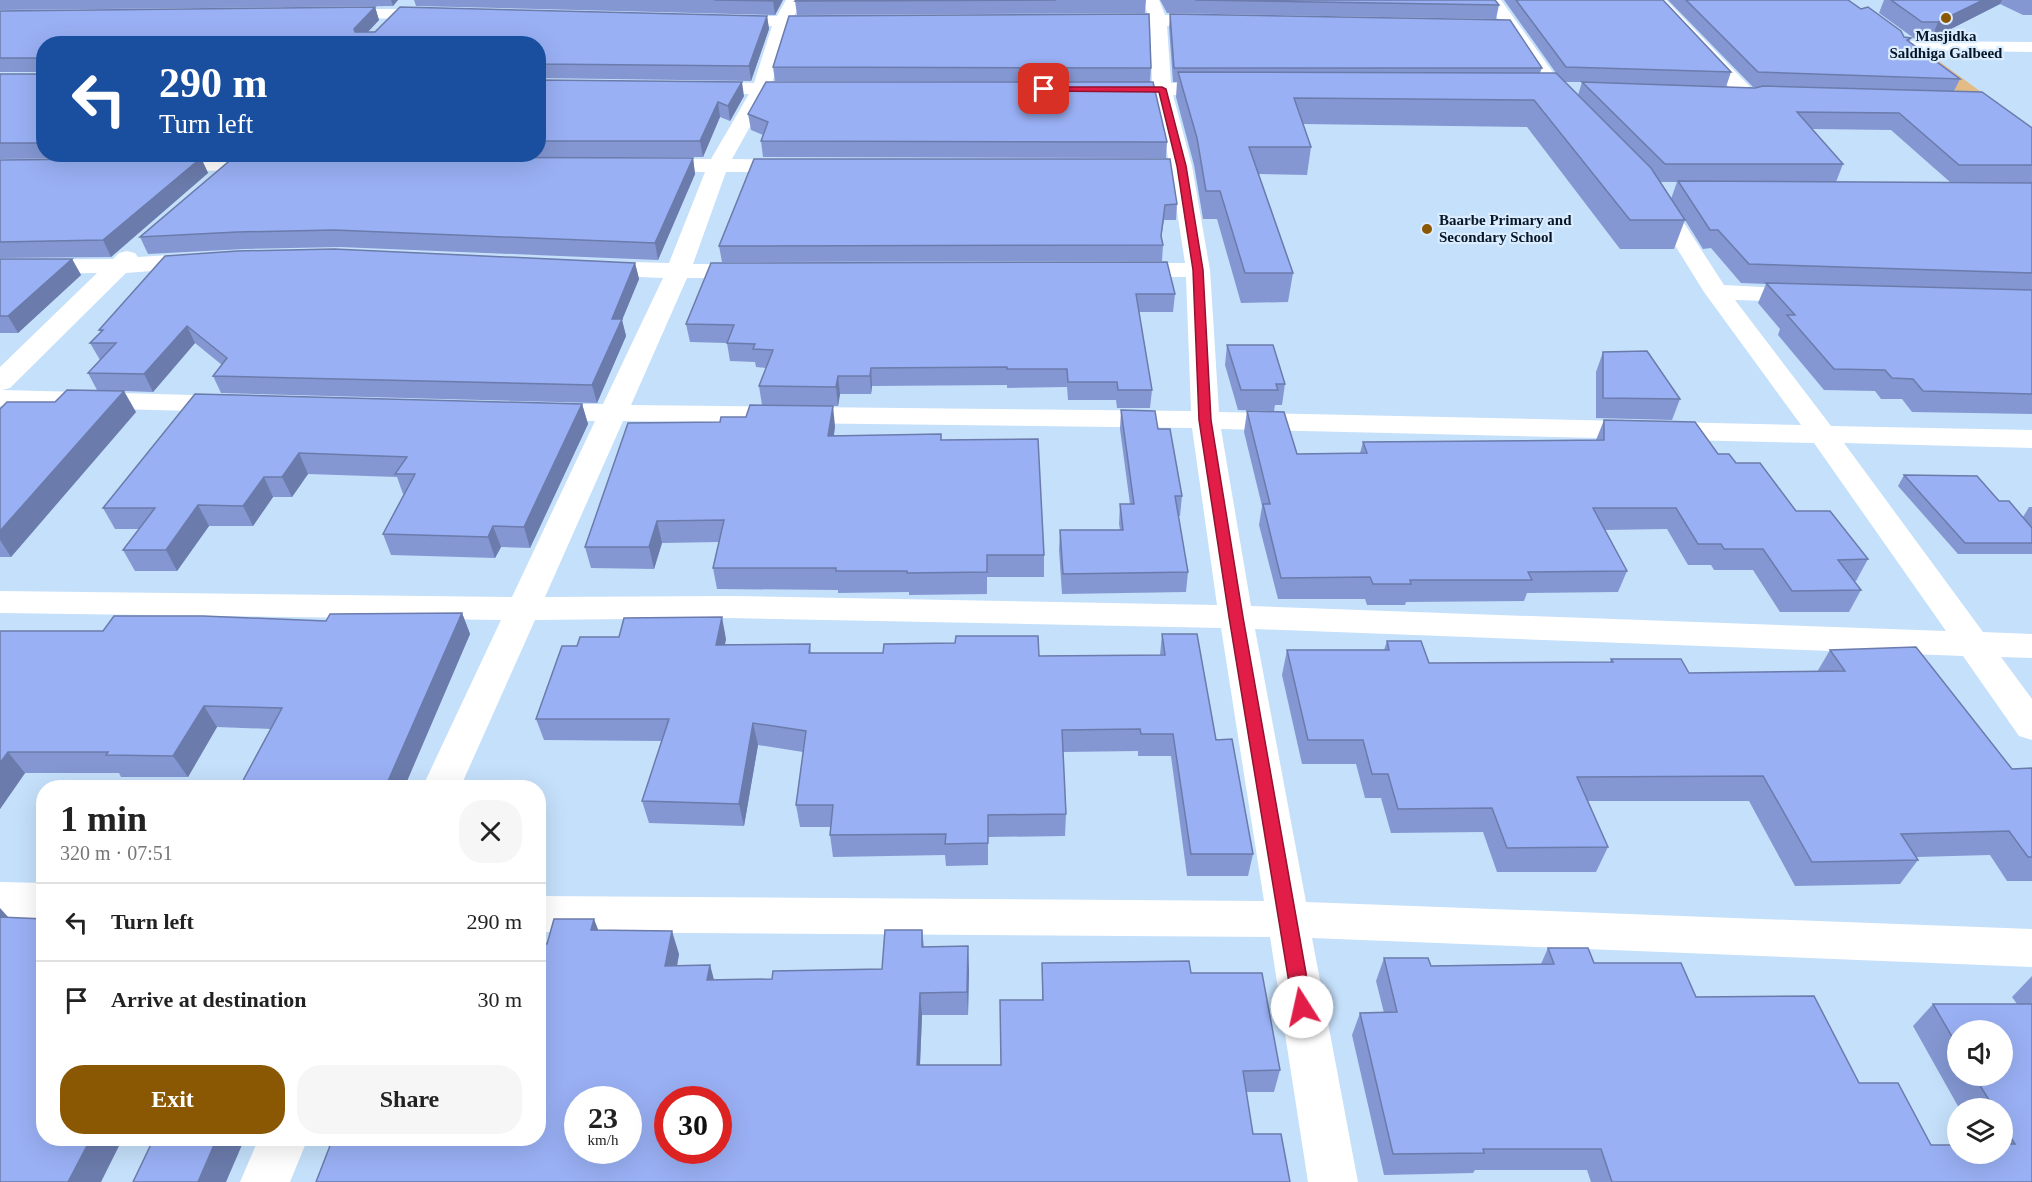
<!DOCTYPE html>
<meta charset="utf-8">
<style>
body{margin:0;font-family:Georgia,serif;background:#f6f6f6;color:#222;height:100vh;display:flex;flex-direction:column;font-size:22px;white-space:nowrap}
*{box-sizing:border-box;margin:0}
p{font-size:20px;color:#767676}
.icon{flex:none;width:33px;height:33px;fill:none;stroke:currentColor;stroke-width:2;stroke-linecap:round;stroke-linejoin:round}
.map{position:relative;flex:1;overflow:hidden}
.details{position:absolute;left:36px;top:780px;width:510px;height:366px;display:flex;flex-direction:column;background:#fff;border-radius:24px;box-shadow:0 6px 24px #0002}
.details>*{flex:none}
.hud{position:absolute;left:36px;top:36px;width:510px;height:126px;border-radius:24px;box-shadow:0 6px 24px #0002;background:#1a4fa0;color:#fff;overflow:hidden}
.tools{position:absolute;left:1947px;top:1020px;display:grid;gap:12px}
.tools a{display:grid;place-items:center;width:66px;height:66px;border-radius:50%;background:#fff;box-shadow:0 6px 24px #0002;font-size:30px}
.speed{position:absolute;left:564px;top:1086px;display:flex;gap:12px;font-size:30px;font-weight:700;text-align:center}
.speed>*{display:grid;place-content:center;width:78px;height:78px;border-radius:50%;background:#fff;box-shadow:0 6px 24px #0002;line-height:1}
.speed small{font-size:15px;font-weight:400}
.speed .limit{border:9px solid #d22;background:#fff;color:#111}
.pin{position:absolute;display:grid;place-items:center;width:51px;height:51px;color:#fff;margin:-26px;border-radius:12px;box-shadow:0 3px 9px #0006}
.me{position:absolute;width:66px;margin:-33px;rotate:350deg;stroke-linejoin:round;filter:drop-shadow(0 0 4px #0008)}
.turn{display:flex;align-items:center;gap:21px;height:126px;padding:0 24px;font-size:27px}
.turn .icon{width:78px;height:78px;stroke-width:2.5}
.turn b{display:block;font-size:42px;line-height:51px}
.round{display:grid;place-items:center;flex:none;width:63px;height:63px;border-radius:24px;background:#f6f6f6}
.head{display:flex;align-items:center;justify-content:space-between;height:102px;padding:0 24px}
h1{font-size:36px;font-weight:700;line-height:45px}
.cta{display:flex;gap:12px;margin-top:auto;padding:12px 24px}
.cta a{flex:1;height:69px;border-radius:24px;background:#8a5703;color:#fff;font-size:24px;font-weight:700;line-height:69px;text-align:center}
.cta a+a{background:#f6f6f6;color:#222}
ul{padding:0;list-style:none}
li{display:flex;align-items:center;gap:18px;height:78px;padding:0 24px;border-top:2px solid #e0e0e0}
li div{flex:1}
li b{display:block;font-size:22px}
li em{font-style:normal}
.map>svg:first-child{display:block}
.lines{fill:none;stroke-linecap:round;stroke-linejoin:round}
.minor{fill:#fff;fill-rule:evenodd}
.major{fill:#e3bb85;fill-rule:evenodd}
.wall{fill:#8497d2;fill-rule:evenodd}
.shaded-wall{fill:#6b7bab}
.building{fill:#99b0f4;stroke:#6b7bab;stroke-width:1.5;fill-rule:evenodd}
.route{fill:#e11d48;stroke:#92132f;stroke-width:1.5}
.poi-dot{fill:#8a5703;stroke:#daecff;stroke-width:2}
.labels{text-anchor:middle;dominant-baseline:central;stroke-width:4.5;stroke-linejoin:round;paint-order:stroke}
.far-poi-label{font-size:15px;font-weight:bold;fill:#061627;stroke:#daecff}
</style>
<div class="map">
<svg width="2032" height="1182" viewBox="0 0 2032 1182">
<rect width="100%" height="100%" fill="#c5e0fb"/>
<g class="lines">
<g class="minor">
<path d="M 786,0 L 798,0 L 800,4 L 794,16 L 832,16 L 838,17 L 840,21 L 838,25 L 832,26 L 789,26 L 772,83 L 814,85 L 816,89 L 814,93 L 768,94 L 732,159 L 796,160 L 803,162 L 807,166 L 803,170 L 796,172 L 726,172 L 693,264 L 754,264 L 762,266 L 766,271 L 762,276 L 754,278 L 687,278 L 631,405 L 1191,411 L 1186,277 L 1123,277 L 1115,275 L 1111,270 L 1115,265 L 1123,263 L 1185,263 L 1170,166 L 1154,95 L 1110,95 L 1103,93 L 1101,89 L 1103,85 L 1110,83 L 1152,83 L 1150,25 L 1106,25 L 1100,24 L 1098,20 L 1100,16 L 1106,15 L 1148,15 L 1143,0 L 1159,0 L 1165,15 L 1216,16 L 1222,17 L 1224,21 L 1222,25 L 1216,26 L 1167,26 L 1171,83 L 1221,83 L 1228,85 L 1230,89 L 1228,93 L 1221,95 L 1173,95 L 1192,166 L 1210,270 L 1219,412 L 1801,425 L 1704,292 L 1645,197 L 1648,192 L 1656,190 L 1664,192 L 1724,285 L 1817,290 L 1820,295 L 1817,300 L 1808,302 L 1735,300 L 1831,426 L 2032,430 L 2032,448 L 1844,443 L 1983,632 L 2032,634 L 2032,658 L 2001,657 L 2032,699 L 2032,740 L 2019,736 L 1963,656 L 1255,629 L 1306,902 L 2032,929 L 2032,967 L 1312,938 L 1358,1182 L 1308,1182 L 1270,937 L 538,932 L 538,896 L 1264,901 L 1221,628 L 731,618 L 535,620 L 460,788 L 422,788 L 501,620 L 0,613 L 0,591 L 512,597 L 595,421 L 542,420 L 532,418 L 528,412 L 532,406 L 542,404 L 603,404 L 663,278 L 592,275 L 584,273 L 580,268 L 584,263 L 592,261 L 669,263 L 705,172 L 650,171 L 643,169 L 639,165 L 643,161 L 650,159 L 711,159 L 749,94 L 699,94 L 692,92 L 690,88 L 692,84 L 699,82 L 754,83 L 772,26 L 725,26 L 719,25 L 717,21 L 719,17 L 725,16 L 777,16 ZM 623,421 L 1192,428 L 1217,605 L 731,596 L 545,597 ZM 1221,429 L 1814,443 L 1946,631 L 1251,606 Z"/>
<polygon points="1485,0 1501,0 1557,78 1579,103 1582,107 1579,111 1565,111 1554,99"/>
<polygon points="1649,0 1666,0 1756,93 1759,97 1756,101 1742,101"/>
<polygon points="332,9 439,9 447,14 439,19 326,18 324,14 326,10"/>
<polygon points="1906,41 2032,42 2032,52 1900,50 1897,46 1900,42"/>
<polygon points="271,159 278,161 282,165 278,169 161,172 154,170 150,166 154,162 161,160"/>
<polygon points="127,251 135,253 138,257 202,253 210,255 214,260 210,265 202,267 126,273 10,388 2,390 232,396 242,398 246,404 242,410 232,412 0,406 0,367 97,273 0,274 0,260 113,259 119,253"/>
<polygon points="0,882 44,883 44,919 0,918"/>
<polygon points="259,1138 308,1138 290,1182 240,1182"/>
</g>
<polygon class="major" points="1923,53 1929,54 2032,129 2032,144 2025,142 1917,62 1914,58 1917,54"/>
</g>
<g class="wall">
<polygon points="0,0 398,0 393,6 0,10"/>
<polygon points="414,0 783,0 775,15 416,6"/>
<polygon points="796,0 1146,0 1145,13 797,15 795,1"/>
<polygon points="1160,0 1495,0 1499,5 1496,19 1167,13"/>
<path d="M 1504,0 L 1663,0 L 1731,72 L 1726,87 L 1662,85 L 1755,88 L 1760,87 L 1753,87 L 1668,0 L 1848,0 L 1904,37 L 1911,38 L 1909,42 L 1960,79 L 1954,91 L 2032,128 L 2032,414 L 1912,412 L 1902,399 L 1881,399 L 1875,391 L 1824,390 L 1778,335 L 1780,329 L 1758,303 L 1766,284 L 1741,283 L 1711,248 L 1703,249 L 1685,220 L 1674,249 L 1620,249 L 1527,127 L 1303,124 L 1311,147 L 1307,175 L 1258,174 L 1293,273 L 1288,302 L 1241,303 L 1217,219 L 1203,219 L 1194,165 L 1176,97 L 1177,82 L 1173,82 L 1169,27 L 1170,14 L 1542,68 L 1540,73 L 1556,73 ZM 1565,82 L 1582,82 L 1578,95 ZM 1812,129 L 1891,130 L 1950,182 L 1836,182 L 1843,164 ZM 1660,182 L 1677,182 L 1671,199 Z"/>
<polygon points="1884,0 2032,0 2032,15 2023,15 2000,4 1931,39 1915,39 1879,13"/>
<polygon points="375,7 379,20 368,32 767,16 769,29 751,81 538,78 538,44 44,44 44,154 232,154 228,157 0,159 0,74 37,74 39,72 0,72 0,11"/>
<polygon points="773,67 1151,68 1150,82 775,81"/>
<polygon points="538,80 744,96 730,121 720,117 703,157 251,157 245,154 538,154"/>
<polygon points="748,114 1167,142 1166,158 763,157 761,141 763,135 751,130"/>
<polygon points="201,158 208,173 111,257 0,258 0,160"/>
<polygon points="693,158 695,174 658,260 340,247 244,249 148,254 140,237"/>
<polygon points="754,159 1177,204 1176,220 1164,220 1161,238 1163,245 1162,261 722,262 719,246"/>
<polygon points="0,259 72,259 81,275 18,333 0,333"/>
<polygon points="635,263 639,279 622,320 626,336 597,403 221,393 213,376 222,365 195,343 153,392 97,390 88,373 100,360 90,343 101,332 99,330"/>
<polygon points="711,263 1175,294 1173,312 1139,312 1152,390 1150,408 1117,408 1116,400 1068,400 1067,387 1007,388 1007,385 872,386 871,394 840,394 838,406 762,405 759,386 766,368 756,367 755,362 730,361 727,343 690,342 686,324"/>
<polygon points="1227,345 1285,384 1282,405 1275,405 1274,411 1238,410 1225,365"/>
<polygon points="1603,352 1680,399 1672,420 1596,418 1596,372"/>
<polygon points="195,394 582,404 588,424 530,548 501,547 495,558 391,555 383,534 404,494 403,494 397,477 308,474 292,497 273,497 253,526 209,526 177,571 135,571 123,550 139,529 115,529 103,508"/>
<polygon points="0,409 136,412 11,557 0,557"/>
<polygon points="1121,410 1158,429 1182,496 1180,516 1178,516 1188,572 1186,592 1062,594 1059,550 1060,530 1120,530 1119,524 1120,504 1130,504 1120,429"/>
<polygon points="1247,411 1297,454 1360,453 1363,442 1596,440 1604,420 1718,454 1736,463 1796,511 1868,559 1856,581 1854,581 1861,590 1849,612 1780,612 1753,570 1714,570 1711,565 1688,565 1667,529 1604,530 1627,571 1618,592 1527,593 1524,601 1406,602 1405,605 1367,605 1365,599 1278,599 1259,525 1262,506 1244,432"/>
<polygon points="835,426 834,435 941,440 1044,555 1044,577 987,577 987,594 909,595 909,592 838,593 838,590 717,589 713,568 719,542 662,543 654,569 591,568 585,547"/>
<polygon points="1904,475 2023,517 2029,507 2032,507 2032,554 1958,554 1898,486"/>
<polygon points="462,613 470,634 404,788 239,788 271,729 217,727 188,777 121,777 119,773 25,773 0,809 0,631 103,631 326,621"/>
<polygon points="1162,634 1216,740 1253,854 1248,876 1187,876 1171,756 1138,756 1138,751 1063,752 1066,814 1065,836 988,837 988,865 946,866 945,855 833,857 830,835 831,827 800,827 796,805 803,752 758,745 744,826 649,823 642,801 662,741 544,740 536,719 726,639 725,644 810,644 811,653 1039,656 1160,655"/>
<polygon points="1387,641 1429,663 1610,662 1611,659 1689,673 1817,672 1830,650 2012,769 2032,768 2032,881 2007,881 1990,855 1916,857 1918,860 1900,884 1795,886 1749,801 1588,801 1608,847 1596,872 1497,872 1483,832 1391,833 1381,798 1365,798 1356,764 1302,764 1282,675 1287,650 1384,650"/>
<polygon points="922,930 924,947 969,969 968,1015 922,1015 920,1065 1001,1065 1042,1000 1042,963 1191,973 1280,1070 1274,1092 1247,1092 538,1138 547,944 598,931 679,954 677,966 710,965 714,980 772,979 882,969"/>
<path d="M 1548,948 L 1696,997 L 1859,1083 L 1931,1145 L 2002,1154 L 2002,1108 L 1959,1108 L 1913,1026 L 1933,1004 L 2017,1004 L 2012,997 L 2032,976 L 2032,1182 L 1591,1182 L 1587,1170 L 1475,1170 L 1473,1173 L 1384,1175 L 1352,1035 L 1360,1013 L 1384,1013 L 1376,981 L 1384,958 L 1431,966 L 1541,964 ZM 1958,1030 L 2002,1076 L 1958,1076 Z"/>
</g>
<g class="shaded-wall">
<polygon points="391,0 398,0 393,6"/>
<polygon points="774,0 783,0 775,15 773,1"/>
<polygon points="1983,0 2002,0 2000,4 1931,39 1938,22"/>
<polygon points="375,7 379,20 358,42 354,29"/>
<polygon points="767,16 769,29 751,81 749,66"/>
<polygon points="742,82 744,96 730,121 728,106"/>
<polygon points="718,102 720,117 703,157 700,141"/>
<polygon points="201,158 208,173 111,257 103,240"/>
<polygon points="693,158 695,174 658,260 655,243"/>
<polygon points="72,259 81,275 18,333 8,316"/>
<polygon points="635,263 639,279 622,320 626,336 597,403 592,385 612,319"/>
<polygon points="187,326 195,343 153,392 144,374"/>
<polygon points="871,368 872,386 871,394 870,376"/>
<polygon points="838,376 840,394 838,406 836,387"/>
<polygon points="124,391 136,412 11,557 0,540 0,531"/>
<polygon points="582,404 588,424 530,548 524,527"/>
<polygon points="833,406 835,426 831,456 828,436"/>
<polygon points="299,453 308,474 292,497 282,477"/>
<polygon points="264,477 273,497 253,526 243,506"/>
<polygon points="198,505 209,526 177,571 166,550"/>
<polygon points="657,521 662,543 654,569 649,547"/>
<polygon points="493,526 501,547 495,558 488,537"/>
<polygon points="462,613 470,634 404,788 385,788"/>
<polygon points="722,617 726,639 720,666 716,645"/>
<polygon points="204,706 217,727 188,777 173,756"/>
<polygon points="753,723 758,745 744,826 739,804"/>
<polygon points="8,752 25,773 0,809 0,763"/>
<polygon points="0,908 19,929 0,927"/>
<polygon points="594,919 603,942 591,930"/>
<polygon points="672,931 679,954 673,988 665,966"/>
<polygon points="968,946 969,969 968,1015 967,992"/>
<polygon points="710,965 716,988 707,980"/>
<polygon points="920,993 922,1015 919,1087 917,1065"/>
<polygon points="91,1138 123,1138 101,1182 68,1182"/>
<polygon points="217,1138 245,1138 226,1182 198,1182"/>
</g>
<g class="building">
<polygon points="714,0 774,0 773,1"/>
<polygon points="796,0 1056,0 795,1"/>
<polygon points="1195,0 1495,0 1499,5"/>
<polygon points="1516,0 1663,0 1731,72 1566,67"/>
<polygon points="1686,0 1848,0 1861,9 1868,7 1901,31 1904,37 1911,38 1907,40 1960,79 1758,72"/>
<polygon points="1891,0 1983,0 1938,22 1922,22"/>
<polygon points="375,7 354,29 355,32 375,32 400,7 767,16 749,66 538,64 538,44 44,44 44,143 0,143 0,74 37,74 39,72 39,60 37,58 0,58 0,11"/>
<polygon points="1149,14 1151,68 773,67 789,16"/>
<polygon points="1170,14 1510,20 1542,68 1174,68"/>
<polygon points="1178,72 1556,73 1651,168 1685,220 1630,220 1534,100 1294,98 1311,147 1249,147 1293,273 1245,273 1220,191 1206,191 1197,138"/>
<polygon points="538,80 742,82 728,106 718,102 700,141 538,141"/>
<polygon points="766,82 1153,82 1167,142 761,141 768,122 748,114"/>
<polygon points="1582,82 1755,88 1763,86 1982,92 2032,128 2032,165 1959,165 1899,113 1797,112 1843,164 1665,164"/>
<polygon points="234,157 693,158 655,243 334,230 237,232 140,237"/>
<polygon points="201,158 103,240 0,242 0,160"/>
<polygon points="754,159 1170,159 1177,204 1165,205 1161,236 1163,245 719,246"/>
<polygon points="1678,181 2032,183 2032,273 1749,264 1718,230 1710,230"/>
<polygon points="334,249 635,263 612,319 622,319 592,385 213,376 227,358 187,326 144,374 88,373 116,343 90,343 103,330 99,330 165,256 237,251"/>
<polygon points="0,259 72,259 8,316 0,316"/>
<polygon points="1167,262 1175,294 1136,294 1152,390 1118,390 1117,382 1068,382 1067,369 1007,369 1007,367 871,368 870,376 838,376 836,387 759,386 773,350 753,349 755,344 727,343 734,325 686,324 711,263"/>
<polygon points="1766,283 2032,290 2032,394 1923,391 1913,379 1892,378 1885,370 1834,369 1787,315 1795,315"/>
<polygon points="1227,345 1273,345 1285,384 1276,384 1278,390 1241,390"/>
<polygon points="1647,351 1680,399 1603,398 1603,352"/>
<polygon points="67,390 124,391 0,531 0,409 7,402 55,402"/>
<polygon points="195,394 582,404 524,527 493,526 488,537 383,534 415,474 395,474 407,457 299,453 282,477 264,477 243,506 198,505 166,550 123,550 155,508 103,508"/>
<polygon points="750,405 833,406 828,436 941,434 941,440 1038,439 1044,555 987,555 987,572 907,573 907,571 836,571 836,568 713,568 724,520 657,521 649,547 585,547 628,423 720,422 721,417 746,417"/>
<polygon points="1121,410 1155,411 1158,429 1170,429 1182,496 1175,496 1188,572 1063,574 1060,530 1123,530 1120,504 1134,504"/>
<polygon points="1247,411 1284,412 1297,454 1367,453 1363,442 1604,440 1604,420 1695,422 1718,454 1729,454 1736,463 1760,463 1796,511 1830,511 1868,559 1838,560 1861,590 1792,591 1763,549 1724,549 1721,544 1698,544 1676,508 1593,508 1627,571 1528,572 1532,580 1410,580 1411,584 1373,584 1370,577 1281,578 1263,504 1270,504"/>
<polygon points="1904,475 1977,476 1999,501 2009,501 2032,528 2032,543 1965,543"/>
<polygon points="462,613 385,788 239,788 282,708 204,706 173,756 106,755 108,752 8,752 0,763 0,631 103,631 114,616 203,616 326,621 330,614"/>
<polygon points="722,617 716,645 810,644 809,653 883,653 884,644 955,643 956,636 1038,636 1039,656 1165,655 1162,634 1197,634 1216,740 1232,739 1253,854 1191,854 1173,734 1141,734 1140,729 1062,730 1066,814 988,815 988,843 945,844 946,834 830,835 833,805 796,805 806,731 753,723 739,804 642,801 669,719 536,719 562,646 577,646 580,637 619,637 624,618"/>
<polygon points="1387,641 1421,641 1429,663 1613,662 1611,659 1681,659 1689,673 1845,671 1830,650 1916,647 2012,769 2032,768 2032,857 2028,857 2009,831 1901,834 1918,860 1812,862 1763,776 1577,777 1608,847 1507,848 1492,808 1398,809 1388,774 1372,774 1363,740 1308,740 1287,650 1389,650"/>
<polygon points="0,917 44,919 44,1138 91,1138 68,1182 0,1182"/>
<path d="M 554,919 L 594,919 L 591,930 L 672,931 L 665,966 L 710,965 L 707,980 L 772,979 L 773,971 L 882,969 L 885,930 L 922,930 L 922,947 L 968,946 L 967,992 L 920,993 L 917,1065 L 1001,1065 L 1000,1000 L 1043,1000 L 1042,963 L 1189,961 L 1191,973 L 1262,973 L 1280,1070 L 1243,1071 L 1253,1134 L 1281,1134 L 1290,1182 L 316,1182 L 333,1138 L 538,1138 L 538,943 L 547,944 ZM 578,1100 L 628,1100 L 628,1150 L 578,1150 ZM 668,1100 L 718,1100 L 718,1150 L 668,1150 Z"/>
<polygon points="1548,948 1588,948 1594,963 1681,963 1696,997 1814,996 1859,1083 1898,1083 1931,1145 1958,1145 1958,1154 2002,1154 2002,1144 2015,1144 2002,1124 2002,1108 1994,1108 1974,1076 2002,1076 2002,1030 1958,1030 1958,1047 1933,1004 2032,1004 2032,1182 1612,1182 1601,1149 1483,1149 1484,1153 1393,1154 1360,1013 1397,1012 1384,958 1428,958 1431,966 1554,964"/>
<polygon points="154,1138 217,1138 198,1182 133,1182"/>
</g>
<polygon class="route" points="1044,87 1162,87 1166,89 1186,166 1203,270 1211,420 1243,617 1312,1007 1309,1013 1302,1015 1296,1013 1293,1007 1229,617 1199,420 1193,270 1177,166 1159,92 1041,91 1041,88"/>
<g class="poi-dot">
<circle cx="1946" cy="18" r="6"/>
<circle cx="1427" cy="229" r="6"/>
</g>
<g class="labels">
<g class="far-poi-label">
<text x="1946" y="36">Masjidka<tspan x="1946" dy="17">Saldhiga Galbeed</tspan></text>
<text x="1439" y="220" text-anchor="start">Baarbe Primary and<tspan x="1439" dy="17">Secondary School</tspan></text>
</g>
</g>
</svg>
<div class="tools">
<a><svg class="icon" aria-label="sound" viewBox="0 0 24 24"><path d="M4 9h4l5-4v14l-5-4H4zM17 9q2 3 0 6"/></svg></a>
<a><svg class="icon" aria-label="layers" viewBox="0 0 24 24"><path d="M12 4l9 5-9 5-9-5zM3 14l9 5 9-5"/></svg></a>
</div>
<div class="speed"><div>23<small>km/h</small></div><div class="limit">30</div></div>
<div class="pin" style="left:1044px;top:89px;background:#d93025"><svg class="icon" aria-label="arrive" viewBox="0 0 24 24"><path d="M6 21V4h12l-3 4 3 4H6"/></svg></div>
<svg class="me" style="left:1302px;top:1007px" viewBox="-20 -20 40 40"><circle r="19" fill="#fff"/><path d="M0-13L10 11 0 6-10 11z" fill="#e11d48"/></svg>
<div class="hud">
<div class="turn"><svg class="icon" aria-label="left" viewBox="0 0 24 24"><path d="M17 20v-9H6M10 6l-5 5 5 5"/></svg><div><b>290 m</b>Turn left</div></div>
</div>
<section class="details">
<div class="head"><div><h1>1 min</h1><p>320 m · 07:51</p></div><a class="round"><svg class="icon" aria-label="close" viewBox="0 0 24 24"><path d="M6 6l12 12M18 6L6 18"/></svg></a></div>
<ul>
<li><svg class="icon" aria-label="left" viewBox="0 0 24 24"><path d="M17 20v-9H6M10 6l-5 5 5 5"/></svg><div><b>Turn left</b></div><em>290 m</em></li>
<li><svg class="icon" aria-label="arrive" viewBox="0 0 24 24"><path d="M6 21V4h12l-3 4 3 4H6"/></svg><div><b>Arrive at destination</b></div><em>30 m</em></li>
</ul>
<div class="cta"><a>Exit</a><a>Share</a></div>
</section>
</div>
